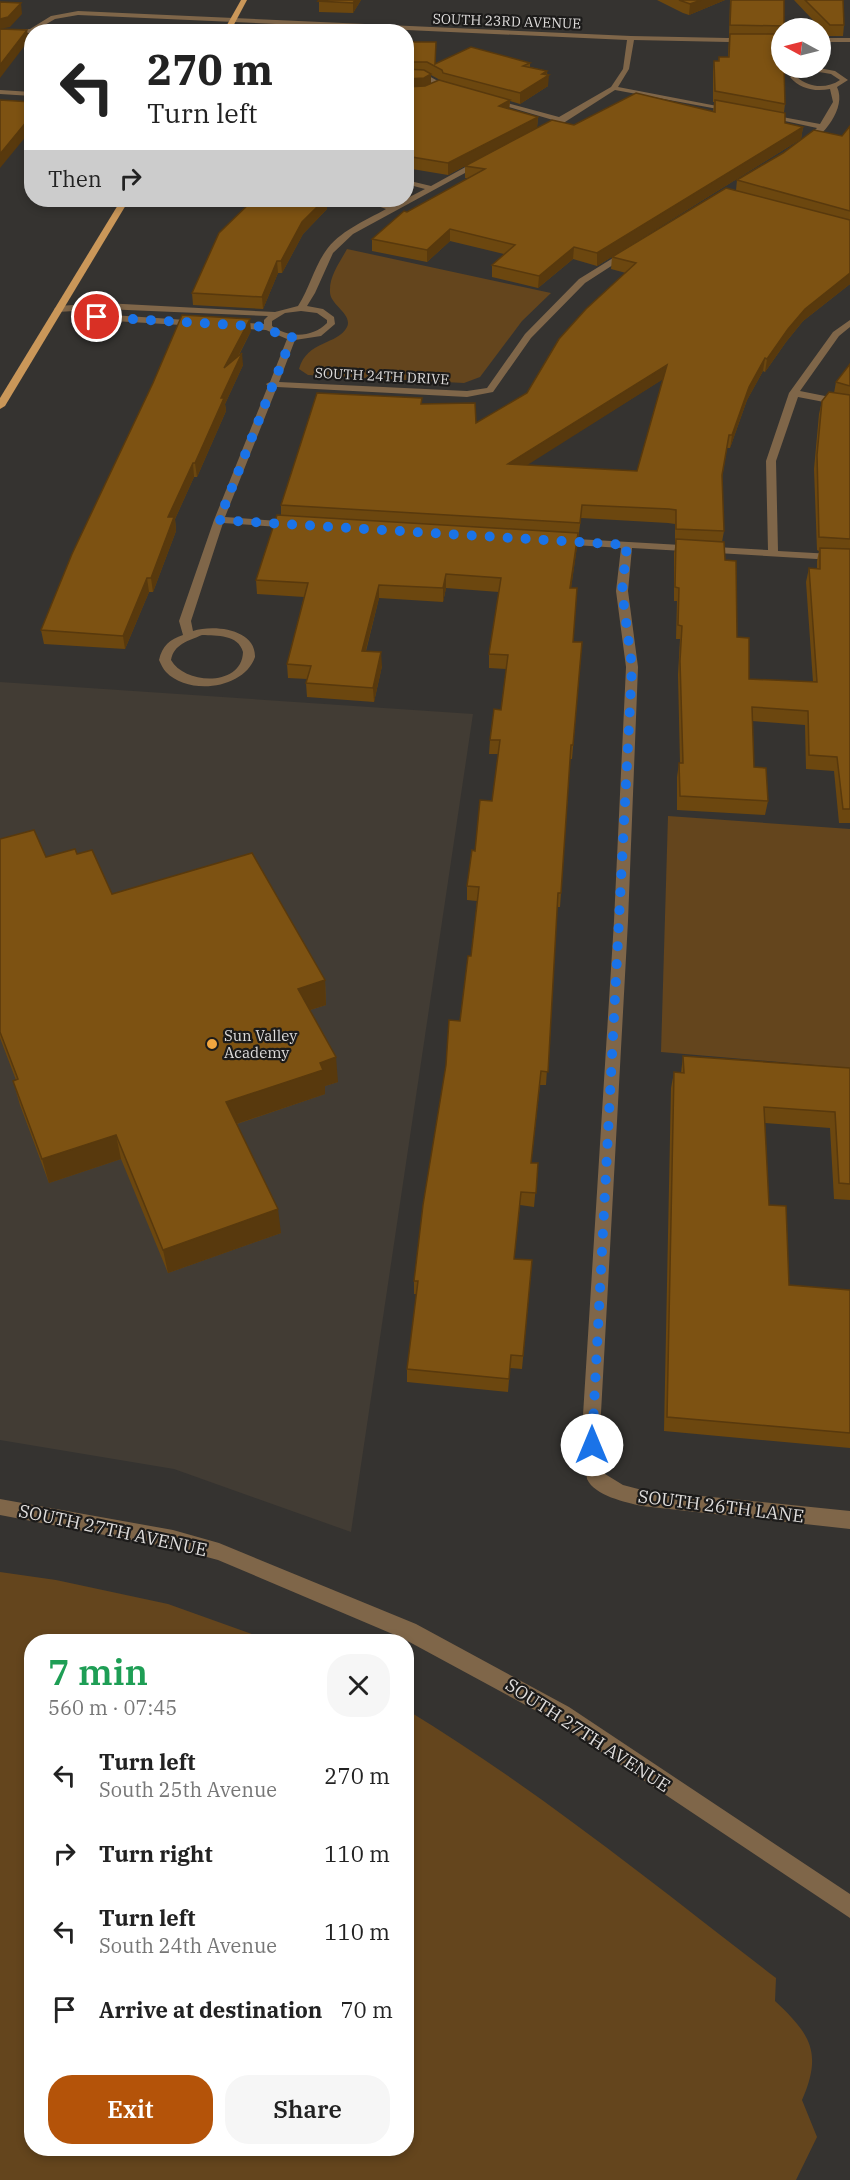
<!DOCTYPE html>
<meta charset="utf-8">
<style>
body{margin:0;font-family:"IBM Plex Serif",serif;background:#f6f6f6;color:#222;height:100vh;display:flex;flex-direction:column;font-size:22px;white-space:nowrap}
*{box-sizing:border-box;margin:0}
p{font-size:20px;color:#767676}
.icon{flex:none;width:33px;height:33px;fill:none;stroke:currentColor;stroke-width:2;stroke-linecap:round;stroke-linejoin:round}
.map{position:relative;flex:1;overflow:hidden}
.side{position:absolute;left:24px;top:1634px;width:390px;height:522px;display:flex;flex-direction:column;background:#fff;border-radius:24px;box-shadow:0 3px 9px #0003}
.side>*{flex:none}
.banner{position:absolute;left:24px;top:24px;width:390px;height:183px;border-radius:24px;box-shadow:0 3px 9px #0003;background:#fff;color:#222;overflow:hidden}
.needle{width:39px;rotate:277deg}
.fabs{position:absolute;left:771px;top:18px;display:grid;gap:12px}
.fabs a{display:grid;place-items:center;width:60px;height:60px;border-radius:50%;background:#fff;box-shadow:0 3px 9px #0003;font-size:30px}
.pin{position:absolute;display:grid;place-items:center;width:51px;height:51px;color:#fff;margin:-26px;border:3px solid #fff;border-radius:50%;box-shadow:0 2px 6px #0007}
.me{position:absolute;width:66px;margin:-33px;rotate:0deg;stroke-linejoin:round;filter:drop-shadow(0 0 4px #0008)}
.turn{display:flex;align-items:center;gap:21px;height:126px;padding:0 24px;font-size:27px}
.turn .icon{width:78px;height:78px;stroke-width:2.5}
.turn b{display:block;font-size:42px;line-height:51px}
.then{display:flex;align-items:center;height:57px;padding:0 24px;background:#0003;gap:12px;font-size:22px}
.round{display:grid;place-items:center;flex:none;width:63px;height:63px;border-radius:24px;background:#f6f6f6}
.summary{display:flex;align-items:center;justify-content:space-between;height:102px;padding:0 24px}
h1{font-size:36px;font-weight:600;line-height:45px;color:#1e9e55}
.cta{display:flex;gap:12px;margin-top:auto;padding:12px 24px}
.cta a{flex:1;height:69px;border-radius:24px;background:#b45309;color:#fff;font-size:24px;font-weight:600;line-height:69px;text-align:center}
.cta a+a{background:#f6f6f6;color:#222}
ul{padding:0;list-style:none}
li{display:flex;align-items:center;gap:18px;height:78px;padding:0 24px}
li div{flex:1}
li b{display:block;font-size:22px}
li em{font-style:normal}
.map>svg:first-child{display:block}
.built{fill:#423c34}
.green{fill:#64451d}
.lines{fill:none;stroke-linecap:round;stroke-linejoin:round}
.minor{fill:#7f6649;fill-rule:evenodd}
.tertiary{fill:#7f6649;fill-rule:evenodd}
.primary{fill:#ca9759;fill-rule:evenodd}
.wall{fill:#6c470f;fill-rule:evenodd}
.shaded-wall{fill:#58390d}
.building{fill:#7d5212;stroke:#58390d;stroke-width:1.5;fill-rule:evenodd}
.route{stroke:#1a73e8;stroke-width:10;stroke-dasharray:0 18}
.poi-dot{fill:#f1a640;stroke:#1c1b1a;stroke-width:2}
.labels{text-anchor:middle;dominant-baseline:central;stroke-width:4.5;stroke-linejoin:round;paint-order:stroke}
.far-street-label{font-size:14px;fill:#dedcdb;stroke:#1c1b1a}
.poi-label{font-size:15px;fill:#dedcdb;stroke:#1c1b1a;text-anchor:start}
.near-street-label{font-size:18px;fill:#dedcdb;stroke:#1c1b1a}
</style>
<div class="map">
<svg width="850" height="2180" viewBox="0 0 850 2180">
<rect width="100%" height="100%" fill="#353330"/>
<polygon class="built" points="0,682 473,714 351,1532 174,1469 0,1440"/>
<g class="green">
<polygon points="68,24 147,27 145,32 62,31"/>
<path d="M 347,249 L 551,293 L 522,321 L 480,377 L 464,383 L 308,375 L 299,369 C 307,340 338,345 347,327 C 353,314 330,305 330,292 C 329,276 340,262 347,249 Z"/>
<polygon points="668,816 850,829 850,1068 661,1052"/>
<path d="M 0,1572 L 56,1580 L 168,1604 L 271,1641 L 32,1641 L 32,2148 L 406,2148 L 407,1710 C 537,1789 655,1885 776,1978 L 775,2001 C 810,2034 823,2052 802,2100 L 817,2137 L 796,2180 L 0,2180 Z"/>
</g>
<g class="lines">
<g class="minor">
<polygon points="78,11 631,36 782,39 782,43 634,40 629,69 618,87 738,110 734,112 615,90 565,122 541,132 538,128 553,120 485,100 489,98 559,117 611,87 623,69 627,40 78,15 55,19 31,33 0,34 0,30 30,29 51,16"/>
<rect x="820" y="38" width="30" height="4"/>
<path d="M 819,68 L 835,71 L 848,80 L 837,87 C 847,108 823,137 805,146 L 801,144 L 817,128 L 762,116 L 766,114 L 820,124 L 833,102 L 830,89 C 815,92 800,89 790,77 L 801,70 ZM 819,72 L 831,74 L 840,80 C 827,89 809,88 797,77 L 805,73 Z"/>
<polygon points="406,74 429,76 443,84 432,94 406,96 406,92 425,91 435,85 425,79 406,78"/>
<polygon points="0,90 32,92 32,96 0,94"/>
<path d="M 480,159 L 487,161 L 353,234 L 333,253 L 315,293 L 307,306 L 323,309 L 334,317 L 335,324 L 321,336 L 295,340 L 279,382 L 467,391 L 487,388 L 525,334 L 579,279 L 626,250 L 633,252 L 585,283 L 531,338 L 493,392 L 467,397 L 277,387 L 225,517 L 293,522 L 298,525 L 293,528 L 223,523 L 191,621 L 193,631 C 214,624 256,629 255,657 C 244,689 189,696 166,672 C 163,669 161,664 159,660 C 162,646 170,639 183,635 L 179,621 L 214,520 L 268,386 L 266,384 L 270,382 L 287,339 L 266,330 L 231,328 L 227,325 L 231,322 L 264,324 L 264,320 L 268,316 L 104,309 L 76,310 L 97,314 L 201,321 L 201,325 L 198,326 L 97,320 L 72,315 L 71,313 L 74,311 L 58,312 L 54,309 L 58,306 L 104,303 L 275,312 L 298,306 C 309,289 314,268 325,252 C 339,231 365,221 386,209 L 361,200 L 372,200 L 392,206 L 425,189 L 406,184 L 406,180 L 431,186 ZM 301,311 L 317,313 L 327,320 L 327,323 C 312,338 289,338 272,326 L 272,321 L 285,313 ZM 202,635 C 217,636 238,634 243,652 C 242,687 185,685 171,660 C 174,644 188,641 202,635 Z"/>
<path d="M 850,320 L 850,327 L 839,336 L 800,391 L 850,401 L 850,407 L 798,397 L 776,461 L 778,551 L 850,555 L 850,561 L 632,548 L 628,591 L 638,667 L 628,921 L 600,1431 L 605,1474 L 623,1485 L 642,1490 L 850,1511 L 850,1529 L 642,1506 C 625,1502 595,1496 587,1479 L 582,1431 L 614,921 L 626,667 L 616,591 L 621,548 L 559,544 L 554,541 L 559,538 L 768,550 L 766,461 L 789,393 L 833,332 Z"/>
</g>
<polygon class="tertiary" points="0,1499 173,1530 219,1543 416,1624 569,1707 850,1894 850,1918 555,1721 402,1638 218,1560 173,1548 0,1515"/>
<g class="primary">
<polygon points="241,0 247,0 230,32 223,32"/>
<polygon points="121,200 129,200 5,406 0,409 0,398"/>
</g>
</g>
<g class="wall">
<polygon points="319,0 361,0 353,13 319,12"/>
<polygon points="657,0 725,0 689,15 683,13"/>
<path d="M 730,0 L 784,0 L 784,28 L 782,28 L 782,68 L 785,104 L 784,112 L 785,123 L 803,127 L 801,139 L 597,266 L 573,259 L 538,288 L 492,277 L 492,265 L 504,254 L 450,241 L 427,262 L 372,251 L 372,239 L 407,212 L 468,178 L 465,178 L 465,166 L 448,175 L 406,168 L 406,42 L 436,64 L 530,63 L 530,67 L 547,71 L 548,86 L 520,104 L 510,101 L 509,109 L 538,117 L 537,128 L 713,112 L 714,102 L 713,102 L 713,71 L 714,61 L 718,61 L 719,57 L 728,57 L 729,36 ZM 431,75 L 442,81 L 431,84 Z"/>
<polygon points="794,0 843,0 844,25 843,36 828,36"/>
<path d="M 850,126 L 850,284 L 803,321 L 786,342 L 765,372 L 763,371 L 747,400 L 730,448 L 727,448 L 722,478 L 724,531 L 722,542 L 737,637 L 749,679 L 813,682 L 806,582 L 809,568 L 817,569 L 817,561 L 819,551 L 817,550 L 814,469 L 819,414 L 822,401 L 834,393 L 836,382 L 850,364 L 850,823 L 839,823 L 834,771 L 806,769 L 805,725 L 752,721 L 754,767 L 768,801 L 765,815 L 677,810 L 677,777 L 679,763 L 680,763 L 678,675 L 680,639 L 676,639 L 677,601 L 674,601 L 674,553 L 676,542 L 675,542 L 675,524 L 668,523 L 581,518 L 571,588 L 573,642 L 582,642 L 572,759 L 570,759 L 560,907 L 557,907 L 546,1085 L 540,1085 L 531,1163 L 538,1163 L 534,1207 L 520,1205 L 514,1259 L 532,1260 L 522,1369 L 510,1368 L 508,1392 L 407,1382 L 407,1369 L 417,1294 L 414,1294 L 414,1281 L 471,956 L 477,901 L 467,900 L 467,886 L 475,851 L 492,801 L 498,754 L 489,754 L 490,740 L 501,710 L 506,669 L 489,668 L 489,654 L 499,592 L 446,588 L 443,602 L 379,598 L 366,651 L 382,666 L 374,702 L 307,697 L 306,683 L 307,679 L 288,678 L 287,664 L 304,597 L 257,594 L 256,580 L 281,515 L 281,505 L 422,404 L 476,423 L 527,393 L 626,273 L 611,269 L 612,257 L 736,190 L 737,180 L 842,136 ZM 663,379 L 637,471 L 526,465 Z"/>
<polygon points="253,200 327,200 327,209 303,234 282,273 278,273 263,309 193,305 192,293"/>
<polygon points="251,331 239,355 243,365 225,404 226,411 197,477 194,477 175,519 176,531 153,592 149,592 125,649 44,644 41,630"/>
<polygon points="0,839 46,857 77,854 112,894 325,980 326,1005 310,1010 338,1082 325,1086 325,1094 237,1124 281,1233 168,1273 121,1159 49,1183 20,1105 13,1081 16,1080 0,1038"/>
<polygon points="683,1056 850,1068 850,1200 834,1199 830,1128 765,1123 769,1205 789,1285 850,1290 850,1448 664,1431 671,1088 674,1072 681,1073"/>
</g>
<g class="shaded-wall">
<polygon points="355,0 361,0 353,13 353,3"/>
<polygon points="701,0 725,0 689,15 690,4"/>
<polygon points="21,3 22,14 10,27 0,29 0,38 0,19"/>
<polygon points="27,30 29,40 0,78 0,65"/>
<polygon points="547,71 546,77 549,75 548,86 520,104 520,93"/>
<polygon points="431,74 431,85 406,90 406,79"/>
<polygon points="510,100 509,111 499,106"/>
<polygon points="32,115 32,129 0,168 0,154"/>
<polygon points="538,117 537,128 448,175 448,163"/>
<polygon points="803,127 801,139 597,266 597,253"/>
<polygon points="324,200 327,200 327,209 303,234 282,273 281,261 302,222"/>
<polygon points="450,229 450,241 427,262 427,250"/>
<polygon points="574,247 573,259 538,288 539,276"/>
<polygon points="277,261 278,273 263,309 262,297"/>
<polygon points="850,273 850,284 803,321 786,342 765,372 767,359 788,329 805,309"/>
<polygon points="250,319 251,331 225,381 224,368"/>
<polygon points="242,353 243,365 225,404 226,411 197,477 195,463 221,398"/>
<polygon points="765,358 763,371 747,400 730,448 732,435 749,387"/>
<polygon points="667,365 665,378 507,478 508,464"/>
<polygon points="193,463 194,477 175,519 176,531 153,592 151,578 168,517"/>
<polygon points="578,533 577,547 569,602 570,588"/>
<polygon points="446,574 446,588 443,602 443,588"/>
<polygon points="147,578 149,592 125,649 123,636"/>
<polygon points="379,585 379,598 362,665 362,651"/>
<polygon points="381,652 382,666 374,702 373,688"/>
<polygon points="325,980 326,1005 300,1013 298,989"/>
<polygon points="336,1057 338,1082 325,1086 325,1094 230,1126 226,1102 320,1063"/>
<polygon points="116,1135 121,1159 49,1183 42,1159"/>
<polygon points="278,1209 281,1233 168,1273 163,1250"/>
</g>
<g class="building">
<polygon points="319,0 355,0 353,3 318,1"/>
<polygon points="679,0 701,0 690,4"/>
<polygon points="731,0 784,0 784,26 730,25"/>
<polygon points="805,0 843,0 844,25 830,25"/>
<polygon points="0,2 21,3 8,17 0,19"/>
<polygon points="0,29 27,30 0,65"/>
<polygon points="730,34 782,34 782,68 784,68 785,104 715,91 714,61 719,61 719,57 729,57"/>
<polygon points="406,42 436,42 435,64 471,47 530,63 523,66 547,71 542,74 549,75 520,93 443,73 442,70 427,62 406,62"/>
<polygon points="406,69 424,70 431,74 424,78 406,79"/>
<polygon points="439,80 510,100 499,106 538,117 448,163 406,156 406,87 425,86"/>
<polygon points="636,93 715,112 715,100 785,113 785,123 803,127 597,253 574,247 539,276 492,265 515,245 450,229 427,250 372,239 404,211 407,212 485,169 465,166 552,120 574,125"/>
<polygon points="0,100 32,102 32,115 0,154"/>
<polygon points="850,126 850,211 737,180 783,153 814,130 842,136"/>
<path d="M 726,188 L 850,220 L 850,273 L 805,309 L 788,329 L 767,359 L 765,358 L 749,387 L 732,435 L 729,435 L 722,475 L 724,531 L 676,529 L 676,510 L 669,509 L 582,505 L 580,523 L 281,505 L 317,393 L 422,398 L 421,404 L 475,403 L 476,423 L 527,393 L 559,339 L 586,309 L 636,263 L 612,257 ZM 667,365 L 637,471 L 508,464 Z"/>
<polygon points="253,200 324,200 302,222 281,261 277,261 262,297 192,293 219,233"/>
<polygon points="182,315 250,319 224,368 242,353 221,398 224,398 195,463 193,463 168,517 174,517 151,578 147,578 123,636 41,630 72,554 153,383"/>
<polygon points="850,364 850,386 836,382"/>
<polygon points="829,392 850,395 850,539 819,537 817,455 822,401"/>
<polygon points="277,515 578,533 570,588 577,588 573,642 582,642 573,745 571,745 561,893 558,893 548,1072 541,1071 531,1163 538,1163 536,1193 521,1192 514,1259 532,1260 523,1356 511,1355 509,1379 407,1369 418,1281 414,1281 423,1205 446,1065 449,1020 460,1021 468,956 471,956 479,887 467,886 472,850 475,851 480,800 492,801 500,740 490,740 494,709 501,710 508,655 489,654 501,578 446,574 443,588 379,585 362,651 381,652 373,688 306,683 311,666 287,664 308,583 256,580"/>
<polygon points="676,539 724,542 725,560 736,561 737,637 749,638 749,679 817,682 809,568 820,569 820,548 850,549 850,809 843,809 837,757 809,755 808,711 752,707 754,767 766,768 768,801 680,796 679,763 683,763 680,661 682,626 678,625 679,588 675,587"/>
<polygon points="34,830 46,857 75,849 77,854 92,850 112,894 252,853 325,980 298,989 336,1057 320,1063 323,1070 226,1102 278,1209 163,1250 116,1135 42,1159 13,1081 18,1079 0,1032 0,839"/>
<polygon points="683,1056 850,1068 850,1184 839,1183 835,1112 764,1107 769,1205 786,1206 789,1285 850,1290 850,1433 667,1417 674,1072 684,1073"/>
</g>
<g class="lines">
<polyline class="route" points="97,317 268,327 276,333 292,337 219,520 627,545 622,591 632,667 592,1445"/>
</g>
<circle class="poi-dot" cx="212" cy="1044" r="6"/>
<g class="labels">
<g class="far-street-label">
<text transform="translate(507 21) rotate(2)">SOUTH 23RD AVENUE</text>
<text transform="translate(382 376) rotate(3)">SOUTH 24TH DRIVE</text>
</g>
<g class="poi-label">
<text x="224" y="1035">Sun Valley<tspan x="224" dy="17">Academy</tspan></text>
</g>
<g class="near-street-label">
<text transform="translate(721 1506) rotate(7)">SOUTH 26TH LANE</text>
<text transform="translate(113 1530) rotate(12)">SOUTH 27TH AVENUE</text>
<text transform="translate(588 1735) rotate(33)">SOUTH 27TH AVENUE</text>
</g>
</g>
</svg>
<div class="fabs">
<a><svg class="needle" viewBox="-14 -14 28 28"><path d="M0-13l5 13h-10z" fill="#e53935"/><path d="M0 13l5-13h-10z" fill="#767676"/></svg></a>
</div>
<div class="pin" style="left:97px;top:317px;background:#d93025"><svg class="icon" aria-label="arrive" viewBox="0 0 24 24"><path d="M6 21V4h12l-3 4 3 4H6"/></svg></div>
<svg class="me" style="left:592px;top:1445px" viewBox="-20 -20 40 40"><circle r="19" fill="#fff"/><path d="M0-13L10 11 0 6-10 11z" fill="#1a73e8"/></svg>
<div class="banner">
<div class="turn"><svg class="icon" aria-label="left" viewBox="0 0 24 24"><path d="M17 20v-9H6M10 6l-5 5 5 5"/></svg><div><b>270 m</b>Turn left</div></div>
<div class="then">Then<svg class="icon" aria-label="right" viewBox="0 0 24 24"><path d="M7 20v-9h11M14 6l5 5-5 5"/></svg></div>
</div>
<section class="side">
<div class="summary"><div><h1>7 min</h1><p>560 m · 07:45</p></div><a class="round"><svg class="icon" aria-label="close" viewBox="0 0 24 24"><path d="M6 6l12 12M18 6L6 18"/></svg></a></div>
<ul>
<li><svg class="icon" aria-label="left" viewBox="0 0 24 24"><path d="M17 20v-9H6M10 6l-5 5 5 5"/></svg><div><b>Turn left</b><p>South 25th Avenue</p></div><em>270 m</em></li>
<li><svg class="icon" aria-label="right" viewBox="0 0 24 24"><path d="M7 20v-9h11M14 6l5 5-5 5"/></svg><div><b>Turn right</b></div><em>110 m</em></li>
<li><svg class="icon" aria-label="left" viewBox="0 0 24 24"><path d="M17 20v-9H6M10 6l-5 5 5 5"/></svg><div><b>Turn left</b><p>South 24th Avenue</p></div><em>110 m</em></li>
<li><svg class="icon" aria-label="arrive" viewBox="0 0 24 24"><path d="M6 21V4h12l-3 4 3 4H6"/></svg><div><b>Arrive at destination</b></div><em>70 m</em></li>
</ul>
<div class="cta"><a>Exit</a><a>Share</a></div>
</section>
</div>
